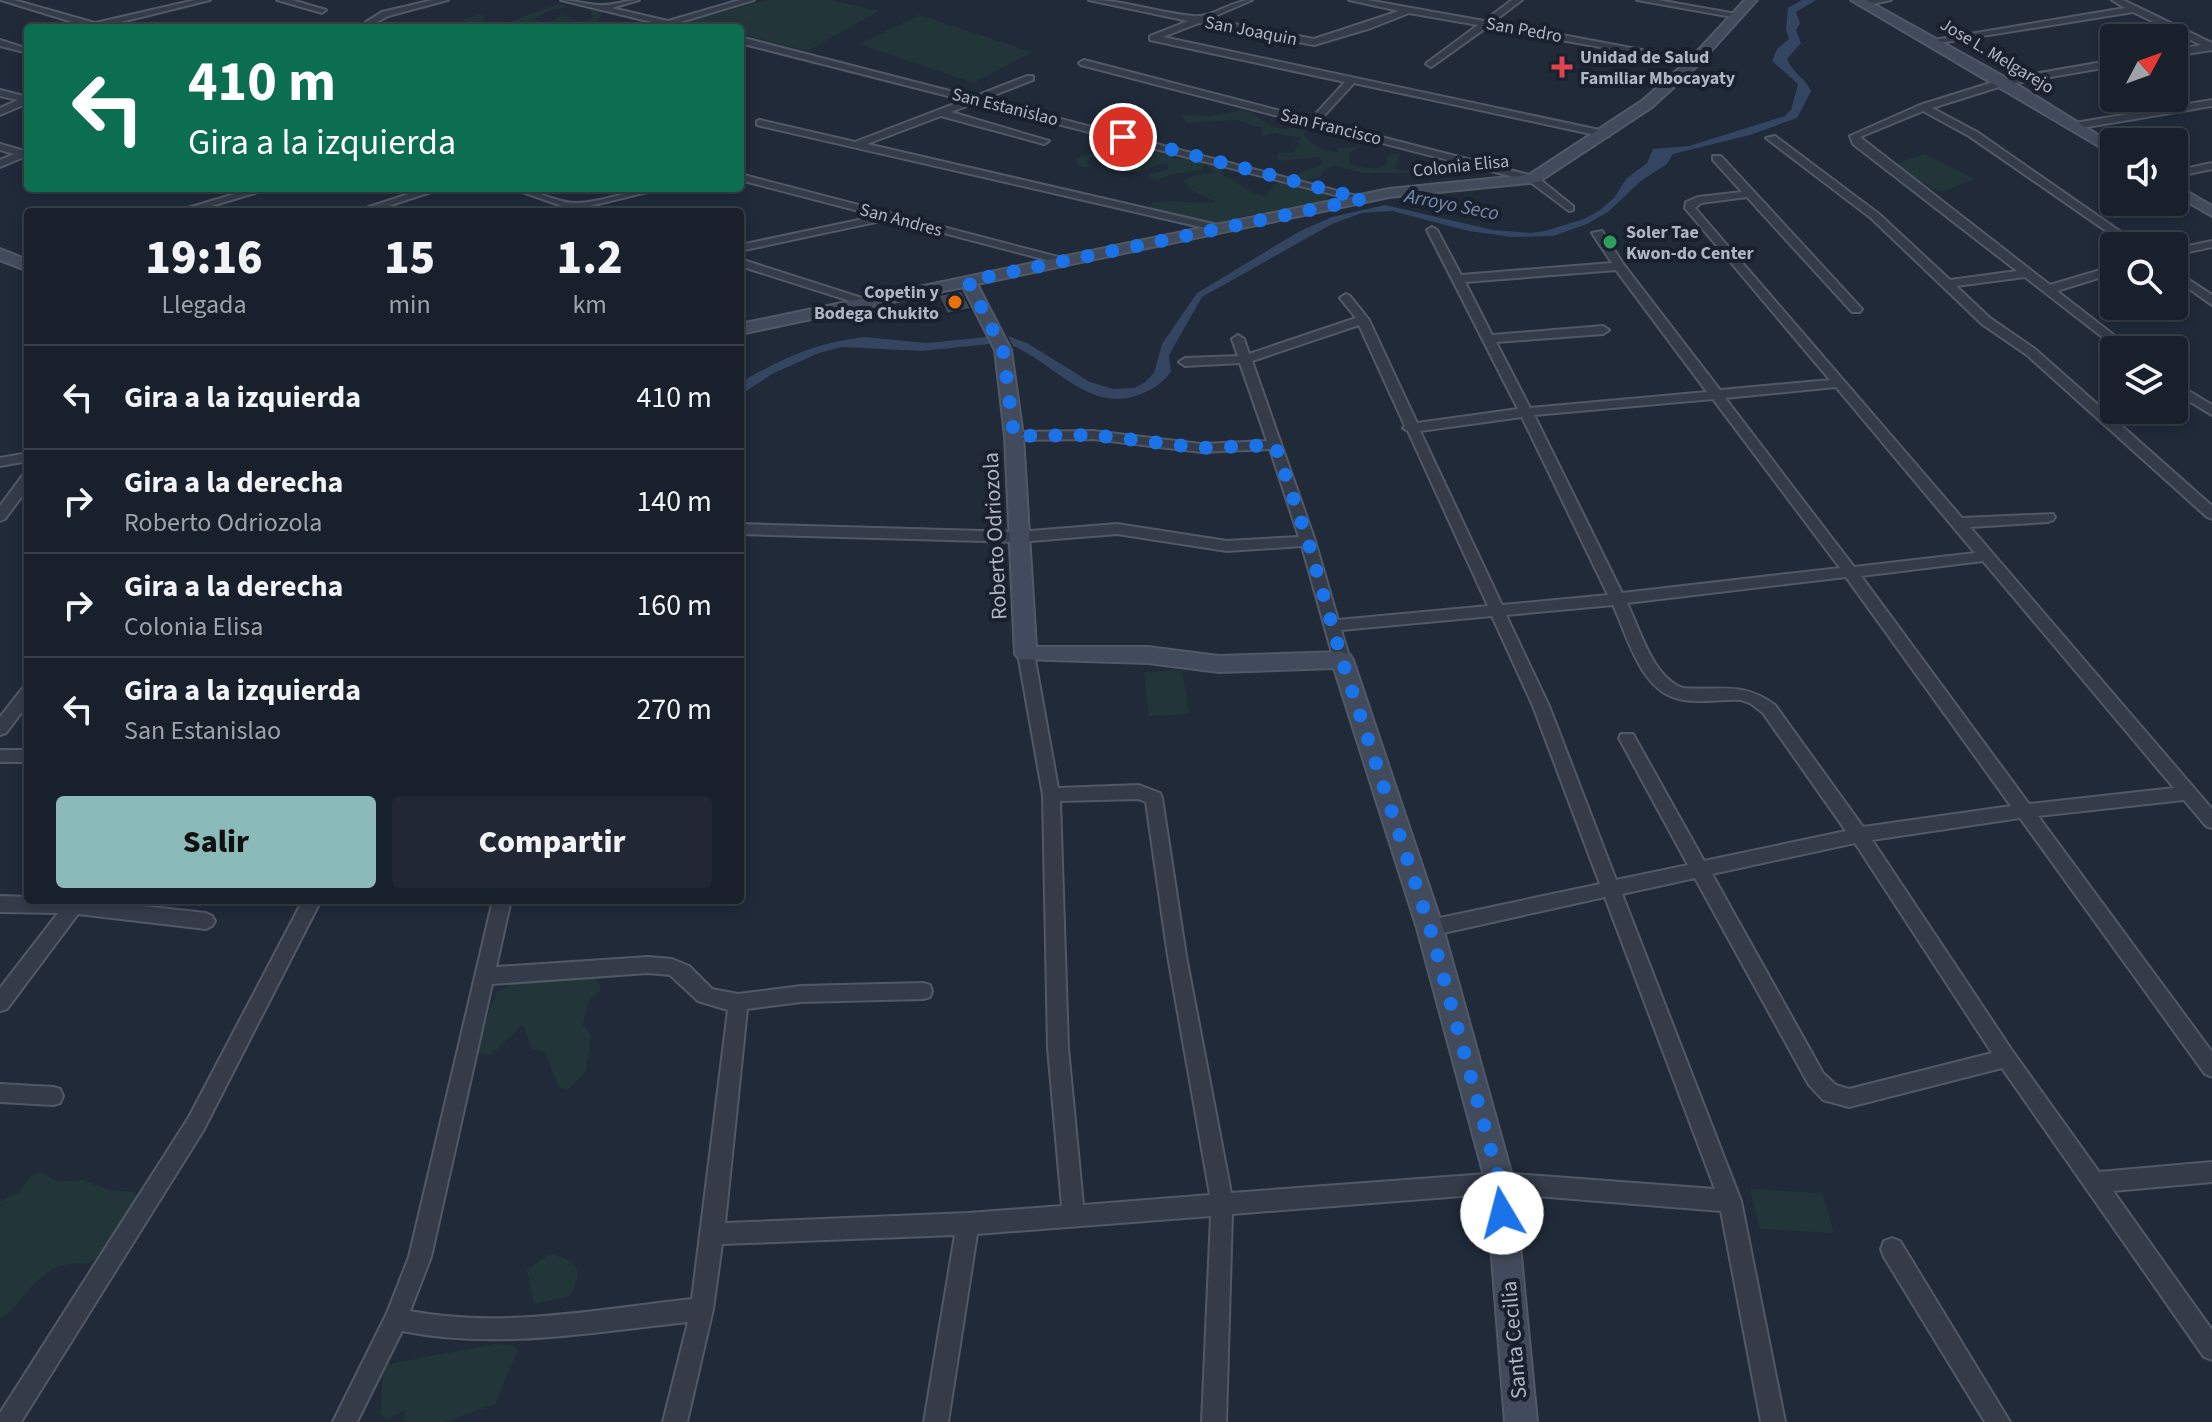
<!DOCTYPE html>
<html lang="es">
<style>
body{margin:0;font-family:"Source Sans 3",sans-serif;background:#212833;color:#f1f3f6;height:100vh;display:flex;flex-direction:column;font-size:30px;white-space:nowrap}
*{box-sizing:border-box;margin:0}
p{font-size:26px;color:#9fa3a9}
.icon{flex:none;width:44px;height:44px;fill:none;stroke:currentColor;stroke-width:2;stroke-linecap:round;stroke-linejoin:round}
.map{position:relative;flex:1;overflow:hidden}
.sheet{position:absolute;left:24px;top:208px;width:720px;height:696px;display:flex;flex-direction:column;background:#18202b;border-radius:8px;box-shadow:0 4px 12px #0003,0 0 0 2px #363e47}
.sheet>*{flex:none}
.hud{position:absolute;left:24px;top:24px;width:720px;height:168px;border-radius:8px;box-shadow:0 4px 12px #0003,0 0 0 2px #363e47;background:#0b6e4f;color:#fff;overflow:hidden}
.needle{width:52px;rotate:49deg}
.fabs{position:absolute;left:2100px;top:24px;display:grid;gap:16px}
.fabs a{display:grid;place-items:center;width:88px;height:88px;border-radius:8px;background:#18202b;box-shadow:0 4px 12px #0003,0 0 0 2px #363e47;font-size:40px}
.pin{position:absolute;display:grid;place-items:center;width:68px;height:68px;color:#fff;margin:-34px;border:4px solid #fff;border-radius:50%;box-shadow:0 2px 8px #0007}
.me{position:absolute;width:88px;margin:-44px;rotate:352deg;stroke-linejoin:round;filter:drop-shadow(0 0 6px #0008)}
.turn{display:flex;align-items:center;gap:28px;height:168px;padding:0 32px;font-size:36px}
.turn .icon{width:104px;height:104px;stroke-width:2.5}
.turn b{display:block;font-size:56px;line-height:68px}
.eta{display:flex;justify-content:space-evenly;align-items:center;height:136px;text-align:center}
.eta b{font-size:48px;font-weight:800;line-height:56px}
.cta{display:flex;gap:16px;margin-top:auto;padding:16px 32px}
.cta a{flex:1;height:92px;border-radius:8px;background:#8bbbb9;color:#111;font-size:32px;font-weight:800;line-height:92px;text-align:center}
.cta a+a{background:#212833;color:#f1f3f6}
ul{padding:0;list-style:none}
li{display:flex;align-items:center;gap:24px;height:104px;padding:0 32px;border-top:2px solid #363e47}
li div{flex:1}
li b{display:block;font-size:30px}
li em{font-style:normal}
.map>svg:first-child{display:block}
.green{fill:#22363a}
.water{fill:#334561}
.building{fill:#3c4859;stroke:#1b2330;stroke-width:2}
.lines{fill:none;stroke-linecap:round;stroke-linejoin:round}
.street-casing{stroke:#515967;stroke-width:4}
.secondary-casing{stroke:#515967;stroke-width:4}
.street{fill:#343c49;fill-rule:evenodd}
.secondary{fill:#424b5c;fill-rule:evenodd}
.route{stroke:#1a73e8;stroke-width:14;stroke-dasharray:0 25.2}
.health-dot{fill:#e0444e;stroke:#19212e;stroke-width:3}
.leisure-dot{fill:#2e9e5b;stroke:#19212e;stroke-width:3}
.food-dot{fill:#e8710a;stroke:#19212e;stroke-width:3}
.labels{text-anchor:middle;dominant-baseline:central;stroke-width:8;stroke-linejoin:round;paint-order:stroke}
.far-street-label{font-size:18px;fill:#aeb6c6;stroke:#19212e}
.far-poi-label{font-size:18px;font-weight:bold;fill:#aeb6c6;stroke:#19212e;text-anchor:start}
.far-water-label{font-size:20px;font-style:italic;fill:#758caf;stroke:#19212e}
.street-label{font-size:22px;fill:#aeb6c6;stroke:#19212e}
</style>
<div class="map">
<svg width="2212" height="1422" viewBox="0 0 2212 1422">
<rect width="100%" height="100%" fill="#202a39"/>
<g class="green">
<polygon points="767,0 831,0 879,11 807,51 740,34 740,28 715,28 688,21"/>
<path d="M 559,4 L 568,7 L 547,11 L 534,20 L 550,23 L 563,14 C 574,20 582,26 593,17 L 590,10 L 599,9 L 602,13 L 598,22 L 622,28 L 514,28 C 497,21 478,34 462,19 L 483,14 L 484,23 L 506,23 Z"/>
<polygon points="919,15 1032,52 974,83 859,44"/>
<path d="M 1241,110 C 1261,113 1262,124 1276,128 C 1287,131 1297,125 1309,129 L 1303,136 L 1322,150 L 1337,152 L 1339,148 L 1358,147 L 1349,153 L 1350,165 L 1375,169 L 1387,164 L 1387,156 L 1400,153 L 1395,169 L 1433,172 L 1454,170 L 1452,162 L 1419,154 L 1408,148 L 1458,158 L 1477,174 L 1364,173 L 1334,166 L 1322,171 L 1320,177 L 1306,180 L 1327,188 L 1331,196 L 1307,213 L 1250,215 L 1217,224 L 1156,220 L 1148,211 L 1152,203 C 1174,198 1194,205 1216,202 L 1190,189 L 1184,180 L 1196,175 L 1217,173 L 1207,167 L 1210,160 L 1220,160 L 1227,167 L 1220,173 L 1251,192 L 1265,197 L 1274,184 L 1301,181 L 1293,176 L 1323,164 L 1318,157 L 1278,161 L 1278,153 L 1294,152 L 1301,138 L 1276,133 L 1262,136 L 1262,128 L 1238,120 L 1186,123 L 1181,115 L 1211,116 Z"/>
<path d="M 1124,140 L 1147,144 L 1178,159 L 1204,159 L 1205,163 L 1202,170 L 1171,174 L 1157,181 L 1148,175 L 1168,169 L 1167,164 C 1156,162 1152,169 1142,171 C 1124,175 1110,169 1098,157 L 1090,158 L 1087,162 L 1090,166 L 1083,168 L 1076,164 L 1078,157 L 1117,148 L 1128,159 L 1140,157 L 1139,153 L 1121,145 L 1119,141 Z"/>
<polygon points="1924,154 1975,179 1941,192 1890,166"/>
<polygon points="1182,670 1189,714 1149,716 1144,672"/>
<polygon points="526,977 593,977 600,985 600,991 588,1002 583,1025 591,1035 586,1071 568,1089 559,1088 545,1052 531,1048 523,1024 491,1055 477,1053 486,1019 497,992"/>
<path d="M 40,1172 L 57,1182 L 82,1180 L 109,1190 L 134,1192 L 140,1203 L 105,1252 L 88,1264 C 47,1258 30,1290 6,1316 L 0,1317 L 0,1202 L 19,1192 L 31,1176 Z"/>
<polygon points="1750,1189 1822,1193 1834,1233 1760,1229"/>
<path d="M 549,1254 C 579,1260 584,1270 570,1296 L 534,1304 L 527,1270 Z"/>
<polygon points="495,1344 512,1345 518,1350 495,1404 445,1422 404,1422 405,1410 387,1419 380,1414 384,1365"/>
</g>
<g class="water">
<path d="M 1802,0 L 1816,0 L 1796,12 L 1800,23 L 1796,30 L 1801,43 L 1787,59 C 1792,72 1805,78 1811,91 L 1797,118 L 1750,135 L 1673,154 L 1667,164 L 1641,181 L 1608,212 L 1587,224 L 1553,236 L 1512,237 L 1469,231 L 1392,211 L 1362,213 L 1332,224 L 1202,297 L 1169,355 L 1171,372 C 1162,383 1154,389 1141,394 C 1091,415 1055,364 1013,346 L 1008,336 L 1027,343 L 1090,382 L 1113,389 L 1134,388 L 1144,383 L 1154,373 L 1162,344 L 1197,293 L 1300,231 L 1332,217 L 1385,205 L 1493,230 L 1531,233 L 1545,231 L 1584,219 L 1600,210 L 1614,198 L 1626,179 L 1647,163 L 1653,149 L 1689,146 L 1785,116 L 1791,110 L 1798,84 L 1772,61 L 1777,49 L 1789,39 L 1786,30 L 1788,8 Z"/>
<path d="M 864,337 L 927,343 L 986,337 L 990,344 L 922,351 L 842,347 L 819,353 L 774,373 L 740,395 L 740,383 C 780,359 817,342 864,337 Z"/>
</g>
<polygon class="building" points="962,291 971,309 947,314 938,295"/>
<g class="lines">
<g class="street-casing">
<g id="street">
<polygon points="1,0 14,0 95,23 195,0 210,0 105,26 106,28 92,28"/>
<polygon points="277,0 292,0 326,10 322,13"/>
<polygon points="433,0 448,0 388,16 377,22 388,28 376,28 366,22 382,12"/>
<path d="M 561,0 C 574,0 587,5 600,5 C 613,6 626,0 639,0 L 612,8 L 668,21 L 740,0 L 754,0 L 677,23 L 692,28 L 676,28 Z"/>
<path d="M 1089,0 C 1124,0 1158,13 1193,16 C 1213,18 1232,0 1252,0 L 1208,19 L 1314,39 L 1399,11 L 1349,0 L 1367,0 L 1484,21 L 1512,0 L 1522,0 L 1493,22 L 1700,61 L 1695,64 L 1487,27 L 1431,67 L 1426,64 L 1428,62 L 1478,25 L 1409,13 L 1371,28 L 1314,45 L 1199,23 L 1163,37 L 1609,132 L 1609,136 L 1605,137 L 1354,83 L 1319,121 L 1537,177 L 1573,206 L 1573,210 L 1569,211 L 1529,181 L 1081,65 L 1079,63 L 1084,60 L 1311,119 L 1345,82 L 1150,40 L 1150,36 L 1188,21 Z"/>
<polygon points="1637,0 1658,0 1742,15 1738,18"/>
<polygon points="1867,0 1891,0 1864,6 1860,3"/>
<polygon points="2112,0 2123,0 2212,43 2212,50 2174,56 2174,50 2201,45 2133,12 1933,44 1928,41 2125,8"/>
<polygon points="740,37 973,97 1027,76 1033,76 1033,80 984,99 1368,199 1363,202 975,103 951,112 1049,141 1044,144 941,116 867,144 1222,226 1223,228 1218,231 757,125 757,121 760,120 855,142 964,100 740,43"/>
<polygon points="0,40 28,49 28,53 0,46"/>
<polygon points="2114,60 2114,66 2005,85 1932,108 1977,132 2141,246 2128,246 1969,136 1923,111 1860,137 2050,285 2114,266 2114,273 2057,291 2133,350 2119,350 2025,277 1956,286 1990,318 2035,349 2212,506 2212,519 2207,517 2027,355 1982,324 1871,218 1766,138 1775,136 1879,214 1950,280 2017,271 1853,144 1850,136 1920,105 2000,80"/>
<polygon points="0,90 28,97 28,103 0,115 0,108 18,100 0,96"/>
<polygon points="2212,100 2212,106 2075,129 2070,126 2075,123"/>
<polygon points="0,144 28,152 28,158 24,157 0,167 0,160 14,154 0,150"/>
<path d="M 1713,156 L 1721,156 L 1862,309 L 1860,312 L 1852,312 L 1747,197 L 1701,203 L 1695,208 L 1962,518 L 2053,514 L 2055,517 L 2053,520 L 2048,522 L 1970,527 L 2212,809 L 2212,828 L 2206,826 L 2184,800 L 2038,816 L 2212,1052 L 2212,1077 L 2205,1074 L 2020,818 L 1872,840 L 2013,1052 L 2099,1172 L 2212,1162 L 2212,1182 L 2113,1191 L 2212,1330 L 2212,1360 L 2204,1357 L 2002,1068 L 1849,1107 L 1823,1100 L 1809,1085 L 1695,878 L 1622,894 L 1741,1201 L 1785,1422 L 1761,1422 L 1721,1211 L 1500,1193 L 1232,1214 L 1226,1422 L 1202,1422 L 1211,1216 L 977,1234 L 948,1422 L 924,1422 L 955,1235 L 722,1244 L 713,1309 L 687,1422 L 663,1422 L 688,1322 C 592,1332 497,1350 402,1331 L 357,1422 L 333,1422 L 387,1313 L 409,1257 L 493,900 L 511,900 L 496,967 L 648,957 L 672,959 L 689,966 L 712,989 L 738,994 L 801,986 L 923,983 L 930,985 L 932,991 L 930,997 L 923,999 L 801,1002 L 747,1009 L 725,1223 L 968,1213 L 1062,1206 L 1048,1048 L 1043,795 L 1018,654 L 1026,648 L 1034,654 L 1058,788 L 1139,785 L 1160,793 L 1162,798 L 1186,956 L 1231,1193 L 1500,1173 L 1715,1189 L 1605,897 L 1430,936 L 1424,933 L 1421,928 L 1424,923 L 1430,920 L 1600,884 L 1533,706 L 1492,616 L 1341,630 L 1350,660 L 1342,666 L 1334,660 L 1302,546 L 1227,551 L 1117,534 L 1018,542 L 740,534 L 740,524 L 1018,532 L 1117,524 L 1227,541 L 1299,537 L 1270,449 L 1201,452 L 1093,439 L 1014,440 L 1007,436 L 1014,432 L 1093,431 L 1201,444 L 1267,441 L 1240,363 L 1185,366 L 1179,362 L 1185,358 L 1238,356 L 1232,339 L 1238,335 L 1244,339 L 1249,354 L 1356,318 L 1340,298 L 1346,294 L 1350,296 L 1369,320 L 1417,423 L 1518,409 L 1427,230 L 1432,227 L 1437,230 L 1461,275 L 1612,263 L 1592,233 L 1602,231 L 1624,265 L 1720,390 L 1830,380 L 1685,208 L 1686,202 L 1698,197 L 1742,192 L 1713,160 ZM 1616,270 L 1707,392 L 1530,408 L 1496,342 L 1603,334 L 1609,330 L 1603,326 L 1492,335 L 1465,282 ZM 1359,325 L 1405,426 L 1403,428 L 1408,431 L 1488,606 L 1338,620 L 1315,541 L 1252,361 ZM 1836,387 L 1975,553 L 1854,567 L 1725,398 ZM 1713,399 L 1840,568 L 1622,593 L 1534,415 ZM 1522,417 L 1608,595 L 1502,605 L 1420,431 ZM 1983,561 L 2174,788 L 2029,804 L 1861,576 ZM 1846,577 L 2011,806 L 1863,827 L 1775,705 C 1743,681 1719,691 1683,688 C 1653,678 1640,630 1627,603 ZM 1613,605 C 1629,639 1641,694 1684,700 C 1703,703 1722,699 1741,700 L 1750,703 L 1763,713 L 1846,831 L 1704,861 L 1633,734 L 1621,734 L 1619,738 L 1688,865 L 1616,880 L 1549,706 L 1506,615 ZM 1138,799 L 1146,802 L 1168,956 L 1210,1195 L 1083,1205 L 1068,1048 L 1060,801 ZM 1855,843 L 1992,1053 L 1849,1089 L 1836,1085 L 1823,1073 L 1712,874 ZM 648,973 L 670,975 L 698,1001 L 728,1010 L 692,1299 C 600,1309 503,1329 410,1311 L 431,1257 L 492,984 Z"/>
<polygon points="2212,163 2212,169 2174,177 2174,171"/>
<polygon points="740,174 1066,259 1068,261 1062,264 890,219 740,251 740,245 878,216 740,180"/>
<polygon points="254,188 271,188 192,212 175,212"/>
<polygon points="427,188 443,188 370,212 354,212"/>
<path d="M 511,188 C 534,188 558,204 577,203 C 606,202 633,188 663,188 L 566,212 L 547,212 L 562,206 Z"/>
<polygon points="2212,241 2212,247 2174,255 2174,249"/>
<polygon points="740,259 868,300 870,302 864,306 860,304 740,266"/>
<polygon points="2174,270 2212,295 2212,305 2174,278"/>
<polygon points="2174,382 2212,405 2212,415 2174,392"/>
<polygon points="28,453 28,461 0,466 0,458"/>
<polygon points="28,474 28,488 5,519 0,521 0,506 23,475"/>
<polygon points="28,687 28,704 6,733 0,735 0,717 22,689"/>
<rect x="0" y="750" width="28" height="12"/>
<polygon points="0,896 28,897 28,900 88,900 206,913 212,916 215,921 212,926 206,929 78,914 7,1009 0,1011 0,988 58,913 0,912"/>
<polygon points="303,900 321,900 203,1131 21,1422 0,1422 0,1413 189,1117"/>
<polygon points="0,1084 53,1087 60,1089 63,1096 60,1103 53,1105 0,1102"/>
<polygon points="1892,1238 1900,1241 2010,1422 1985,1422 1884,1257 1881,1249 1884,1241"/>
</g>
</g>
<g class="secondary-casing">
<g id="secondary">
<polygon points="1745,0 1757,0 1699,64 1652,107 1538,182 1389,197 977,284 1011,350 1023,436 1036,647 1148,647 1219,656 1342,652 1350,655 1353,660 1443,928 1514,1183 1537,1422 1505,1422 1486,1183 1417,928 1334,668 1219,672 1148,663 1019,659 1015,654 1005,436 995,350 963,287 740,334 740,324 1389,189 1529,175 1642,101 1691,58"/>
<polygon points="1851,0 1866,0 2008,79 2114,145 2114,155"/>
<polygon points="2174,184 2212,206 2212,216 2174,194"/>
<polygon points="0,249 28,260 28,271 0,260"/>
</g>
</g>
<use href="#street" class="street"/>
<use href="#secondary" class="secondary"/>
</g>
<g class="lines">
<polyline class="route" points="1123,137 1363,199 968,281 1003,350 1014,436 1093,435 1201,448 1275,445 1308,541 1342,660 1430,928 1500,1183 1502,1213"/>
</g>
<path class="health-dot" d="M1558 55h8v8h8v8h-8v8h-8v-8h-8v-8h8z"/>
<circle class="leisure-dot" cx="1610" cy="242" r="8"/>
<circle class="food-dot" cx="955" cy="302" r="8"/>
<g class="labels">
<g class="far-street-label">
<text transform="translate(1524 30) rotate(10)">San Pedro</text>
<text transform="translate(1251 31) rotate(11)">San Joaquin</text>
<text transform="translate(1997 56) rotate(31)">Jose L. Melgarejo</text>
<text transform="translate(1005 107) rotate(14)">San Estanislao</text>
<text transform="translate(1331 127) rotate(14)">San Francisco</text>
<text transform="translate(1461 166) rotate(-6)">Colonia Elisa</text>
<text transform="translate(901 220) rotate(15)">San Andres</text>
</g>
<g class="far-poi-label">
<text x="1580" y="57">Unidad de Salud<tspan x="1580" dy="21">Familiar Mbocayaty</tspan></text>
<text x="1626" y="232">Soler Tae<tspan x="1626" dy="21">Kwon-do Center</tspan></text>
<text x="939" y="292" text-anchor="end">Copetin y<tspan x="939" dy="21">Bodega Chukito</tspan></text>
</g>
<g class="far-water-label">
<text transform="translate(1452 205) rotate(11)">Arroyo Seco</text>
</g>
<g class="street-label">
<text transform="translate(995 536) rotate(-93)">Roberto Odriozola</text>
<text transform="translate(1514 1340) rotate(-95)">Santa Cecilia</text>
</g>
</g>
</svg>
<div class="fabs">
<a><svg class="needle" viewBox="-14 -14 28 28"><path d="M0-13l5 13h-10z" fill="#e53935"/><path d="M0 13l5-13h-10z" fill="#9fa3a9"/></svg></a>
<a><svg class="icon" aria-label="sound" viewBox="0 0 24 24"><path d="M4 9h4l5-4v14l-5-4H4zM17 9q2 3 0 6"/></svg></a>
<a><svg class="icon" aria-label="search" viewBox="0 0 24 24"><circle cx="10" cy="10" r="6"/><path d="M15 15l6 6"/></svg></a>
<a><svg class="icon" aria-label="layers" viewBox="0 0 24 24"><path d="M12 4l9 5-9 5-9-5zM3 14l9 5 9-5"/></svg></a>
</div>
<div class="pin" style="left:1123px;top:137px;background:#d93025"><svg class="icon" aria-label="arrive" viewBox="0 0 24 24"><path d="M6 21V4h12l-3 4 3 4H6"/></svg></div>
<svg class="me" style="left:1502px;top:1213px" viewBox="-20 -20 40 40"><circle r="19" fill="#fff"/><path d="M0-13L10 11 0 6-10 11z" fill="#1a73e8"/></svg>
<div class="hud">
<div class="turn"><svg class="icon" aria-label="left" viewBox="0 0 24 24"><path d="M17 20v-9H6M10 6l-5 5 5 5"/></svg><div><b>410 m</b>Gira a la izquierda</div></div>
</div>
<section class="sheet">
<div class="eta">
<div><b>19:16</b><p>Llegada</p></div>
<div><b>15</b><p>min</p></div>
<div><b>1.2</b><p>km</p></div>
</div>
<ul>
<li><svg class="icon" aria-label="left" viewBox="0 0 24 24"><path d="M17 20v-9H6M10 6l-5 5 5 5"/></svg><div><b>Gira a la izquierda</b></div><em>410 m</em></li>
<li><svg class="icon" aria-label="right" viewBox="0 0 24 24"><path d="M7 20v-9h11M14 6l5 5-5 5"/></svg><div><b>Gira a la derecha</b><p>Roberto Odriozola</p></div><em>140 m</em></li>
<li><svg class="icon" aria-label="right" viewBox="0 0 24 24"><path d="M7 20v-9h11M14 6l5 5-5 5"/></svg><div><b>Gira a la derecha</b><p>Colonia Elisa</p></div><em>160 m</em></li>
<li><svg class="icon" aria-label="left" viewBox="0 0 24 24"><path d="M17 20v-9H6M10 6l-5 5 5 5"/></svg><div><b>Gira a la izquierda</b><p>San Estanislao</p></div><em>270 m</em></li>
</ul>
<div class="cta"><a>Salir</a><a>Compartir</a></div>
</section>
</div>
